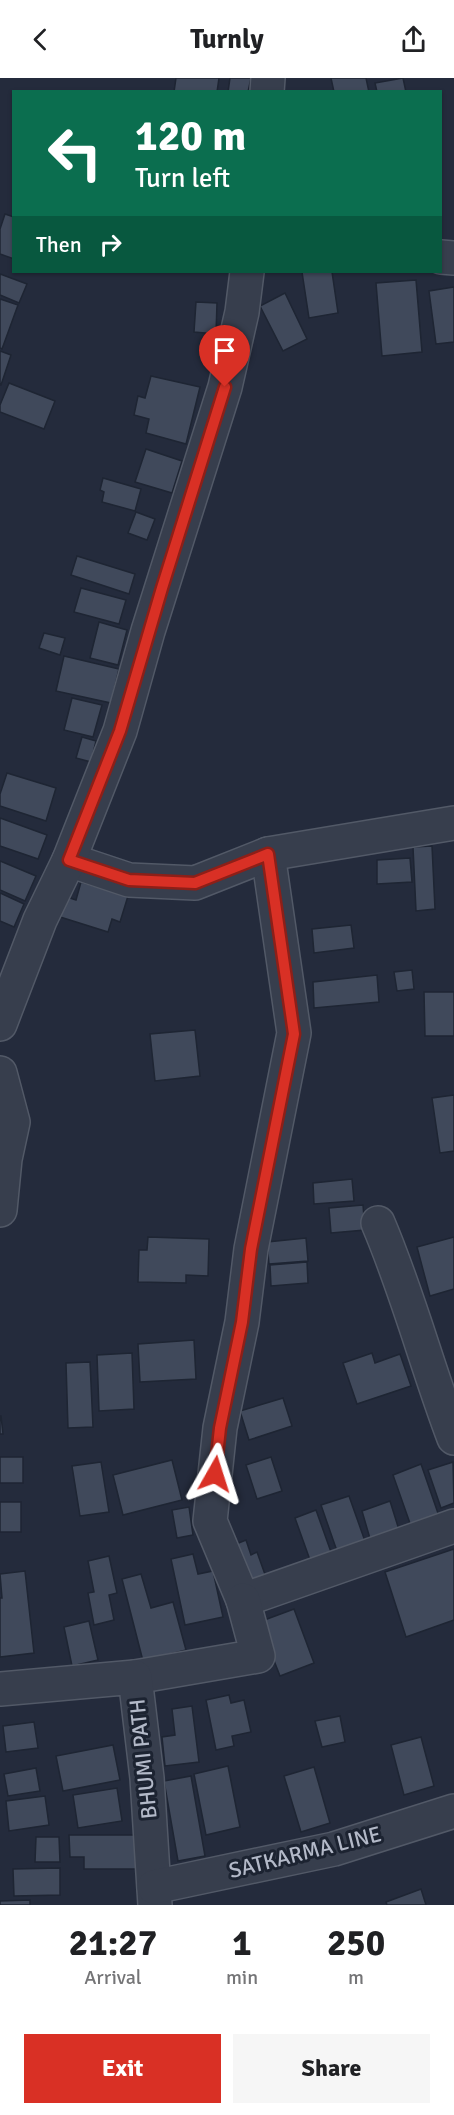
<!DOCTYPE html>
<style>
body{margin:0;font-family:Signika,sans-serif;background:#f6f6f6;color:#202124;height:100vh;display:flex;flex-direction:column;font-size:22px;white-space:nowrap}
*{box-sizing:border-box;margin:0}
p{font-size:20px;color:#757577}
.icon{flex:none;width:33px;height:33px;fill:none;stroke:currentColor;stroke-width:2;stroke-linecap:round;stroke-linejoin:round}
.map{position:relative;height:1827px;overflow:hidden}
.drawer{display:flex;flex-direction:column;background:#fff;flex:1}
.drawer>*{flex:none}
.hud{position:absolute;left:12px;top:12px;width:430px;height:183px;border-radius:0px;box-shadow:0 2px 4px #0004;background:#0b6e4f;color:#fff;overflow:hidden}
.pin{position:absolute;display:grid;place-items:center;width:51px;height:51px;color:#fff;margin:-62px -26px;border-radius:50% 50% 50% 0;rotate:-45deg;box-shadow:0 0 6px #0007}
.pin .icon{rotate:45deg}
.me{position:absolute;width:66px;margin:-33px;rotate:6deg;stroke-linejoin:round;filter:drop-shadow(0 0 4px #0008)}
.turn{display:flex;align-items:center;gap:21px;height:126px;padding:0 24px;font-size:27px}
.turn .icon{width:78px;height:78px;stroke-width:2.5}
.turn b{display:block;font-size:42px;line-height:51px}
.then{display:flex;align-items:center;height:57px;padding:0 24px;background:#0003;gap:12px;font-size:22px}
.eta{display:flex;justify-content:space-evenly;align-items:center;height:102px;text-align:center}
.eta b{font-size:36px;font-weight:800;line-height:42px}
.cta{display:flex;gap:12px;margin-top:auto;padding:12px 24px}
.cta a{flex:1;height:69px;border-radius:0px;background:#d93025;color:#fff;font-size:24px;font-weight:800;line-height:69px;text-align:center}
.cta a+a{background:#f6f6f6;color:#202124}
header{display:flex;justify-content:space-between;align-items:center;height:78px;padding:0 24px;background:#fff;font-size:27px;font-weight:800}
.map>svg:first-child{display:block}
.building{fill:#40495b;stroke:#1e2533;stroke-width:1.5}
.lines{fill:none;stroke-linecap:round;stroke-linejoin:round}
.minor-casing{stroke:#525967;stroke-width:36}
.minor{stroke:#373e4d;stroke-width:33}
.route-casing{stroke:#8d1f18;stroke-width:15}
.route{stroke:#d93025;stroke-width:10}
.labels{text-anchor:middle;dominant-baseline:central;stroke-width:6;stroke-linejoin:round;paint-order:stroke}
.street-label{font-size:22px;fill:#b3b9c8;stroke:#1c2331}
</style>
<header><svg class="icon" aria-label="back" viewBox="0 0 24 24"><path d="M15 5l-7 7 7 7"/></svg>Turnly<svg class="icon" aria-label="share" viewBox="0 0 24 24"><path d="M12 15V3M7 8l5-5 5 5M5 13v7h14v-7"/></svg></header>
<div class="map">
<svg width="454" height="1827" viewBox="0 0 454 1827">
<rect width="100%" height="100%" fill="#242b3c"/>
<g class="building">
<polygon points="176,0 219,0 217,14 174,14"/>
<polygon points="230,0 251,0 248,14 228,14"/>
<polygon points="331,0 366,0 369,14 334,14"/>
<polygon points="403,0 406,14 377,14 375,5"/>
<polygon points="5,136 14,139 14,181 0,176 0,151"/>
<polygon points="302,194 332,194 338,235 309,240"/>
<polygon points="0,196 27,206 19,225 0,217"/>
<polygon points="416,202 422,274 382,278 376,205"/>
<polygon points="454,209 454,264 436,266 429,213"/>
<polygon points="285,215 307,261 283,273 260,228"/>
<polygon points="0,221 18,227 2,271 0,270"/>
<polygon points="196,224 217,225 216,256 194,254"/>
<polygon points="0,273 11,277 1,307 0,307"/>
<polygon points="151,298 200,309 186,366 146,355 149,341 134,337 138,318 145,320"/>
<polygon points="9,305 55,323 44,351 0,334 0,327"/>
<polygon points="146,371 182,383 172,415 135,404"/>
<polygon points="103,400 141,411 135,433 102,424 104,414 100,412"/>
<polygon points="136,434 155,441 147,462 128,455"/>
<polygon points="77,478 135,496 129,516 71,497"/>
<polygon points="81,510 126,522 119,546 74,534"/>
<polygon points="99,544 127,552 118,587 90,580"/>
<polygon points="44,555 65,560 60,577 39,570"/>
<polygon points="64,578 119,591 111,625 56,613"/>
<polygon points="72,620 102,627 93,659 64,652"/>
<polygon points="82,659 96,663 91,684 76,680"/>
<polygon points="7,695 56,710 46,743 0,728 0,716"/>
<polygon points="0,740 47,757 38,781 0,768"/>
<polygon points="432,768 435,831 416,833 413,769"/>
<polygon points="410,780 412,804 377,806 377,782"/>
<polygon points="0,783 36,798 25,823 0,812"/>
<polygon points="81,804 128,818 120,844 112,841 108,854 57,838 64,818 76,822"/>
<polygon points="0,815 24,826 14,849 0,843"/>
<polygon points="351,847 354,870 314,875 312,851"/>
<polygon points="412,892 414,911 397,913 394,894"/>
<polygon points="377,897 379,924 314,930 313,904"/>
<polygon points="424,914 454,914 454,958 425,958"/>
<polygon points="195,952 200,998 155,1003 150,956"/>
<polygon points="454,1017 454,1073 440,1075 432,1020"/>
<polygon points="352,1101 354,1123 314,1126 313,1105"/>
<polygon points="363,1127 365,1152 331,1155 329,1130"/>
<polygon points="148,1159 209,1161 208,1198 186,1197 186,1205 138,1204 139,1172 147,1172"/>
<polygon points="454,1159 454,1211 430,1218 417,1169"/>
<polygon points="306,1160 308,1183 269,1186 267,1164"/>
<polygon points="307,1184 308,1205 271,1208 270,1187"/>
<polygon points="194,1262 196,1301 140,1304 138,1266"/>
<polygon points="132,1275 134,1331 99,1333 97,1277"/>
<polygon points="372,1275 375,1285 400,1276 411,1308 357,1326 343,1285"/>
<polygon points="90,1284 93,1349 68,1350 66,1285"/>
<polygon points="283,1320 292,1348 249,1362 240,1333"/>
<polygon points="0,1338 1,1338 3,1356 0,1356"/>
<rect x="0" y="1379" width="23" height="26"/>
<polygon points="271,1379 282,1413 257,1421 246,1387"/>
<polygon points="172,1382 182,1422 123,1437 113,1397"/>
<polygon points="101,1384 109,1434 80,1438 72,1388"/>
<polygon points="453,1384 454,1425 441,1430 428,1392"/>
<polygon points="421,1386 440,1441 412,1451 393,1397"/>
<polygon points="349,1418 366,1466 338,1476 321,1427"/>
<polygon points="390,1423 400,1455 371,1464 362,1433"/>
<rect x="0" y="1424" width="21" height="30"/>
<polygon points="189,1429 193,1457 177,1460 172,1432"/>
<polygon points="316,1432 331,1474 310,1482 295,1440"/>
<polygon points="246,1462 251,1477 257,1474 267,1502 246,1510 231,1468"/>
<polygon points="454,1471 454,1542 406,1559 385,1494"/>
<polygon points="193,1476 198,1496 213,1493 223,1539 185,1547 171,1481"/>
<polygon points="109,1478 117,1515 109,1517 114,1542 94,1547 88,1515 94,1514 88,1483"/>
<polygon points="25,1493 34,1575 0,1579 0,1520 2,1520 0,1496"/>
<polygon points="141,1496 151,1530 173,1524 186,1572 143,1583 122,1501"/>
<polygon points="294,1531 314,1585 280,1598 259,1544"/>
<polygon points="89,1543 98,1582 72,1588 64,1549"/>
<polygon points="229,1617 231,1625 244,1622 251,1654 232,1658 234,1668 216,1672 206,1622"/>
<polygon points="192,1628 199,1684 165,1688 162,1659 175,1657 172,1631"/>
<polygon points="340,1638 345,1664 322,1669 315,1643"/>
<polygon points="34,1644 38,1670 6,1674 3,1648"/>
<polygon points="421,1659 434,1708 404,1717 391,1667"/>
<polygon points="113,1667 120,1702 63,1713 56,1678"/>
<polygon points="228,1688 240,1749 206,1757 194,1696"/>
<polygon points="314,1689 330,1745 301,1754 284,1698"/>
<polygon points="36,1690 40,1713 8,1718 4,1696"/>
<polygon points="191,1698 205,1778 178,1783 164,1703"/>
<polygon points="117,1710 122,1743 78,1750 73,1717"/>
<polygon points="45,1718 49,1747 9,1753 6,1723"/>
<polygon points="69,1757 139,1757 139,1791 84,1791 84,1779 70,1779"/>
<polygon points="36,1759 59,1759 60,1784 35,1784"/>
<polygon points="60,1790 60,1817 14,1818 13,1791"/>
<polygon points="421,1811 426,1827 387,1827 386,1824"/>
<polygon points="30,1822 30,1827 0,1827 0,1823"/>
</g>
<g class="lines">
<g class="minor-casing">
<g id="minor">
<polyline points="267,14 268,0"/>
<polyline points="441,179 454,180"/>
<polyline points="268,776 294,955 251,1171 242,1244 220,1350 210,1443 243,1522 454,1448"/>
<polyline points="69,782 129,802 195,805 268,776 454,745"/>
<polyline points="0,946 40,842 69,782 120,653 148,553 225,309 242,234 247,194"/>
<polyline points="0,995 13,1044 5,1081 0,1132"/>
<path d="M 378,1145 C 408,1215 427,1289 454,1360"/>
<polyline points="135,1599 258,1578 243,1522"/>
<polyline points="0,1611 135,1599 147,1700 155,1827"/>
<polyline points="154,1809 334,1771 454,1733"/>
</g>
</g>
<use href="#minor" class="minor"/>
</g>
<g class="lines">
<g class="route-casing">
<polyline id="route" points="215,1396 220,1350 242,1244 251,1171 294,956 268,776 195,805 129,802 69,782 120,653 162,510 225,309"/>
</g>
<use href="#route" class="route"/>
</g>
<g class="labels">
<g class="street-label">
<text transform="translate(143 1681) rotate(-96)">BHUMI PATH</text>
<text transform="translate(305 1774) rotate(-14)">SATKARMA LINE</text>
</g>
</g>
</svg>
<div class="pin" style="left:225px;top:309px;background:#d93025"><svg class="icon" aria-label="arrive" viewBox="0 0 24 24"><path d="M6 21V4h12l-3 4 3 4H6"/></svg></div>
<svg class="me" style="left:215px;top:1396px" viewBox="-20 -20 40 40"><path d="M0-17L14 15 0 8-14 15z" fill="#d93025" stroke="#fff" stroke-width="4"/></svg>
<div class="hud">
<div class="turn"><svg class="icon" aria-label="left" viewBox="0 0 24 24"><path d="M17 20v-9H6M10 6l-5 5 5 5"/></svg><div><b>120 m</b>Turn left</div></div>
<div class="then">Then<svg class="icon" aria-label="right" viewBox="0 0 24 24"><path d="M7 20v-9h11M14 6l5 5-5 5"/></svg></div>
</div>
</div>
<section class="drawer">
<div class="eta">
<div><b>21:27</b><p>Arrival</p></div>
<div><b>1</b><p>min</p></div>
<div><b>250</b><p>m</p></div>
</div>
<div class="cta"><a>Exit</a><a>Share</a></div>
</section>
